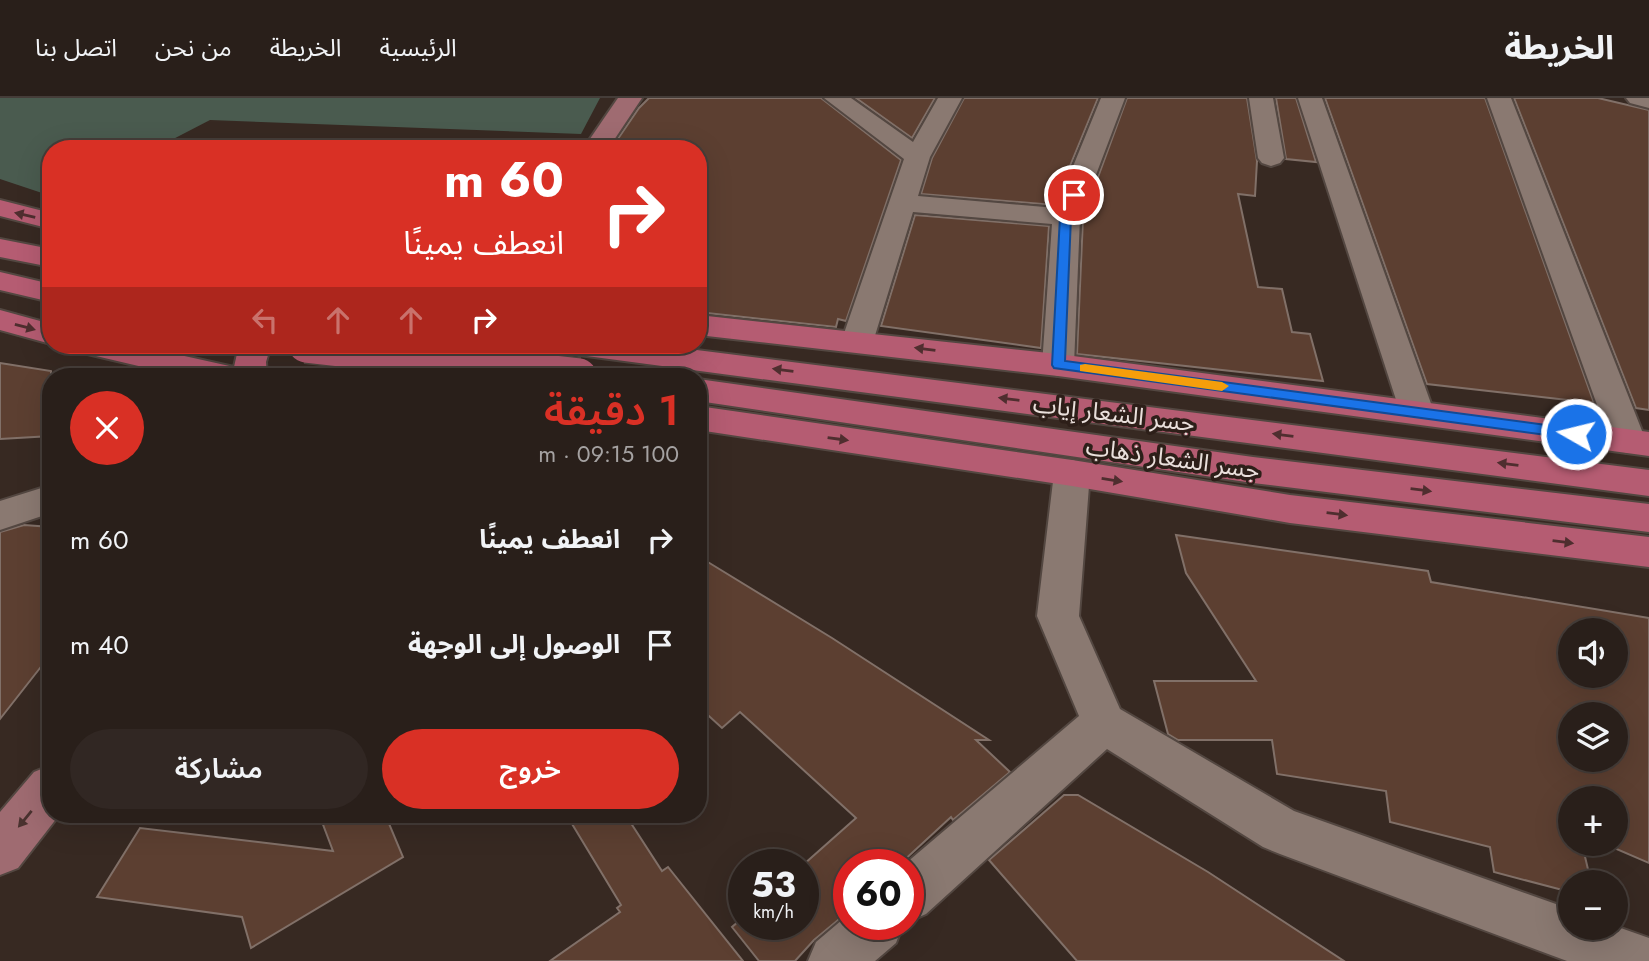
<!DOCTYPE html>
<html lang="ar">
<meta charset="utf-8">
<style>
body{margin:0;font-family:Jost,"Noto Sans Arabic",sans-serif;background:#312723;color:#f1f3f6;direction:rtl;height:100vh;display:flex;flex-direction:column;font-size:26px;white-space:nowrap}
*{box-sizing:border-box;margin:0}
p{font-size:23px;color:#a5a2a2}
.icon{flex:none;width:38px;height:38px;fill:none;stroke:currentColor;stroke-width:2;stroke-linecap:round;stroke-linejoin:round}
.map{position:relative;flex:1;overflow:hidden;direction:ltr}
.sheet{position:absolute;left:42px;top:270px;width:665px;height:455px;display:flex;flex-direction:column;background:#291f1a;border-radius:28px;box-shadow:0 7px 28px #0002,0 0 0 2px #453d39;direction:rtl}
.sheet>*{flex:none}
.hud{position:absolute;left:42px;top:42px;width:665px;height:214px;border-radius:28px;box-shadow:0 7px 28px #0002,0 0 0 2px #453d39;direction:rtl;background:#d93025;color:#fff;overflow:hidden}
.buttons{position:absolute;left:1558px;top:520px;display:grid;gap:14px}
.buttons a{display:grid;place-items:center;width:70px;height:70px;border-radius:50%;background:#291f1a;box-shadow:0 7px 28px #0002,0 0 0 2px #453d39;font-size:35px}
.speed{position:absolute;left:728px;top:751px;display:flex;gap:14px;font-size:35px;font-weight:700;text-align:center}
.speed>*{display:grid;place-content:center;width:91px;height:91px;border-radius:50%;background:#291f1a;box-shadow:0 7px 28px #0002,0 0 0 2px #453d39;line-height:1}
.speed small{font-size:18px;font-weight:400}
.speed .limit{border:10px solid #d22;background:#fff;color:#111}
.pin{position:absolute;display:grid;place-items:center;width:60px;height:60px;color:#fff;margin:-30px;border:4px solid #fff;border-radius:50%;box-shadow:0 2px 7px #0007}
.me{position:absolute;width:77px;margin:-38px;rotate:278deg;stroke-linejoin:round;filter:drop-shadow(0 0 5px #0008)}
.turn{display:flex;align-items:center;gap:24px;height:147px;padding:0 28px;font-size:32px}
.turn .icon{width:91px;height:91px;stroke-width:2.5}
.turn b{display:block;font-size:49px;line-height:60px}
.lanes{display:flex;align-items:center;height:66px;padding:0 28px;background:#0003;justify-content:center;gap:35px;direction:ltr}
.lanes .off{opacity:.35}
.round{display:grid;place-items:center;flex:none;width:74px;height:74px;border-radius:37px;background:#312723}
.headline{display:flex;align-items:center;justify-content:space-between;height:119px;padding:0 28px}
h1{font-size:42px;font-weight:600;line-height:52px;color:#d93025}
.cta{display:flex;gap:14px;margin-top:auto;padding:14px 28px}
.cta a{flex:1;height:80px;border-radius:42px;background:#d93025;color:#fff;font-size:28px;font-weight:600;line-height:80px;text-align:center}
.cta a+a{background:#312723;color:#f1f3f6}
ul{padding:0;list-style:none}
li{display:flex;align-items:center;gap:21px;height:105px;padding:0 28px}
li div{flex:1}
li b{display:block;font-size:26px}
li em{font-style:normal}
header{display:flex;align-items:center;gap:42px;box-sizing:border-box;height:98px;padding:0 35px;background:#291f1a;border-bottom:2px solid #453d39}
header strong{font-size:33px}
nav{display:flex;gap:38px;margin-inline-start:auto;font-size:24px}
.map>svg:first-child{display:block}
.green{fill:#4a5b4f}
.building{fill:#5c3f31;stroke:#817068;stroke-width:2;fill-rule:evenodd}
.lines{fill:none;stroke-linecap:round;stroke-linejoin:round}
.minor-casing{stroke:#534741;stroke-width:4}
.secondary-casing{stroke:#534741;stroke-width:4}
.primary-casing{stroke:#534741;stroke-width:4}
.minor{fill:#8a7971;fill-rule:evenodd}
.secondary{fill:#9f6b71;fill-rule:evenodd}
.primary{fill:#b55c72;fill-rule:evenodd}
.primary-bridge-casing{stroke:#534741;stroke-width:38;stroke-linecap:butt}
.primary-bridge{stroke:#b55c72;stroke-width:35}
.oneway{fill:#4f2e2f}
.oneway2{fill:#4a322f}
.route{fill:#1a73e8;stroke:#114b97;stroke-width:2}
.slow{fill:#f59e0b}
.labels{text-anchor:middle;dominant-baseline:central;stroke-width:7;stroke-linejoin:round;paint-order:stroke}
.street-label{font-size:24px;fill:#eae0dc;stroke:#2d1f19}
</style>
<header>
<strong>الخريطة</strong>
<nav><a>الرئيسية</a><a>الخريطة</a><a>من نحن</a><a>اتصل بنا</a></nav>
</header>
<div class="map">
<svg width="1649" height="863" viewBox="0 0 1649 863">
<rect width="100%" height="100%" fill="#372922"/>
<polygon class="green" points="0,0 600,0 581,36 210,22 154,51 51,51 51,98 0,81"/>
<g class="building">
<polygon points="649,0 821,0 901,62 846,223 838,221 836,229 698,214 698,51 611,51 639,10"/>
<polygon points="856,0 935,0 912,40"/>
<polygon points="964,0 1098,0 1054,107 921,96 932,60"/>
<polygon points="1127,0 1247,0 1257,63 1255,98 1238,96 1258,189 1282,191 1292,234 1310,236 1323,283 1077,256 1083,120"/>
<polygon points="1276,0 1296,0 1316,64 1286,61"/>
<polygon points="1325,0 1485,0 1594,305 1427,286"/>
<polygon points="1514,0 1598,0 1649,12 1649,312 1636,310"/>
<polygon points="915,117 1049,128 1041,250 881,228"/>
<polygon points="0,265 51,273 51,338 0,341"/>
<polygon points="24,427 51,429 51,556 0,621 0,434"/>
<path d="M 1176,437 L 1428,473 L 1431,484 L 1649,520 L 1649,765 L 1605,746 L 1615,746 L 1615,700 L 1570,700 L 1570,746 L 1582,746 L 1591,784 L 1570,784 L 1570,794 L 1494,774 L 1490,749 L 1390,724 L 1386,693 L 1277,676 L 1272,642 L 1178,642 L 1168,636 L 1154,583 L 1256,583 L 1186,475 ZM 1570,532 L 1615,532 L 1615,578 L 1570,578 ZM 1570,616 L 1615,616 L 1615,662 L 1570,662 Z"/>
<polygon points="698,458 832,540 989,642 976,642 1010,674 953,722 951,719 900,766 849,766 849,813 814,842 795,863 759,863 732,829 744,819 744,826 803,826 803,767 856,720 740,614 722,630 698,608"/>
<polygon points="1064,697 1078,697 1208,774 1344,863 1077,863 989,762"/>
<polygon points="319,716 385,716 403,759 251,850 242,819 97,799 140,730 333,753"/>
<polygon points="566,716 625,716 662,773 668,769 743,863 550,863 620,814 617,810 621,807"/>
</g>
<g class="lines">
<g class="minor-casing">
<g id="minor">
<polygon points="824,0 851,0 913,44 938,0 962,0 930,59 918,98 1056,110 1101,0 1125,0 1080,119 1074,267 1070,274 1058,278 1046,274 1042,267 1052,126 913,114 873,244 868,251 857,254 846,251 841,244 904,61"/>
<polygon points="1249,0 1273,0 1284,60 1280,65 1271,68 1262,65 1258,60"/>
<polygon points="1298,0 1322,0 1434,314 1429,322 1417,326 1405,322 1400,314"/>
<polygon points="1487,0 1511,0 1646,343 1640,352 1628,355 1616,352 1610,343"/>
<polygon points="1626,0 1649,0 1649,10 1630,5"/>
<polygon points="1072,362 1085,366 1090,375 1079,518 1120,611 1294,713 1570,811 1570,830 1615,828 1649,840 1649,863 1567,863 1280,756 1263,749 1107,651 926,816 908,824 908,766 905,766 1079,618 1037,518 1054,375 1059,366"/>
<polygon points="51,387 51,415 0,432 0,403"/>
<polygon points="849,816 849,826 903,826 896,845 875,863 808,863 816,844"/>
</g>
</g>
<g class="secondary-casing">
<g id="secondary">
<polygon points="618,0 642,0 608,51 583,51"/>
<polygon points="51,667 51,716 60,716 18,770 0,777 0,714 34,674"/>
</g>
</g>
<g class="primary-casing">
<g id="primary">
<polygon points="0,102 51,115 51,131 0,118"/>
<polygon points="0,141 51,151 51,169 0,159"/>
<polygon points="0,174 51,186 51,204 0,192"/>
<polygon points="0,212 51,226 51,246 0,232"/>
<polygon points="698,217 1058,256 1649,334 1649,358 1058,278 698,237"/>
<polygon points="74,247 135,247 234,269 239,247 271,247 266,264 267,278 181,278 79,254"/>
<polygon points="563,247 657,247 1649,372 1649,398 579,257 568,254"/>
<polygon points="698,281 1253,359 1649,406 1649,434 1253,385 698,303"/>
<polygon points="698,308 1072,362 1290,397 1649,439 1649,469 1290,425 1072,388 698,332"/>
</g>
</g>
<use href="#minor" class="minor"/>
<use href="#secondary" class="secondary"/>
<use href="#primary" class="primary"/>
<g class="primary-bridge-casing">
<polyline id="primary-bridge" points="306,247 579,278"/>
</g>
<use href="#primary-bridge" class="primary-bridge"/>
</g>
<defs><path id="oneway-solid" d="M-6-.8H1V-3.2L6.5 0L1 3.2V.8H-6Z" transform="scale(1.75)"/></defs>
<g class="oneway">
<use href="#oneway-solid" transform="translate(25 117) rotate(-167)"/>
<use href="#oneway-solid" transform="translate(25 229) rotate(15)"/>
<use href="#oneway-solid" transform="translate(925 251) rotate(-173)"/>
<use href="#oneway-solid" transform="translate(783 272) rotate(-173)"/>
<use href="#oneway-solid" transform="translate(1009 301) rotate(-173)"/>
<use href="#oneway-solid" transform="translate(1283 337) rotate(-173)"/>
<use href="#oneway-solid" transform="translate(838 341) rotate(8)"/>
<use href="#oneway-solid" transform="translate(1508 366) rotate(-173)"/>
<use href="#oneway-solid" transform="translate(1112 382) rotate(9)"/>
<use href="#oneway-solid" transform="translate(1421 392) rotate(7)"/>
<use href="#oneway-solid" transform="translate(1337 416) rotate(7)"/>
<use href="#oneway-solid" transform="translate(1563 444) rotate(7)"/>
</g>
<use class="oneway2" href="#oneway-solid" transform="translate(25 721) rotate(129)"/>
<polygon class="route" points="1074,94 1080,97 1071,119 1065,263 1576,331 1583,336 1576,341 1054,270 1052,267 1060,119 1069,97"/>
<polygon class="slow" points="1085,266 1222,284 1229,288 1222,293 1080,273 1080,267"/>
<g class="labels">
<g class="street-label">
<text transform="translate(1114 315) rotate(7)">جسر الشعار إياب</text>
<text transform="translate(1173 360) rotate(8)">جسر الشعار ذهاب</text>
</g>
</g>
</svg>
<div class="buttons">
<a><svg class="icon" aria-label="sound" viewBox="0 0 24 24"><path d="M4 9h4l5-4v14l-5-4H4zM17 9q2 3 0 6"/></svg></a>
<a><svg class="icon" aria-label="layers" viewBox="0 0 24 24"><path d="M12 4l9 5-9 5-9-5zM3 14l9 5 9-5"/></svg></a>
<a>+</a>
<a>−</a>
</div>
<div class="speed"><div>53<small>km/h</small></div><div class="limit">60</div></div>
<div class="pin" style="left:1074px;top:97px;background:#d93025"><svg class="icon" aria-label="arrive" viewBox="0 0 24 24"><path d="M6 21V4h12l-3 4 3 4H6"/></svg></div>
<svg class="me" style="left:1576px;top:336px" viewBox="-20 -20 40 40"><circle r="17" fill="#1a73e8" stroke="#fff" stroke-width="3"/><path d="M0-11L8 9 0 5-8 9z" fill="#fff"/></svg>
<div class="hud">
<div class="turn"><svg class="icon" aria-label="right" viewBox="0 0 24 24"><path d="M7 20v-9h11M14 6l5 5-5 5"/></svg><div><b>60 m</b>انعطف يمينًا</div></div>
<div class="lanes"><svg class="icon off" aria-label="left" viewBox="0 0 24 24"><path d="M17 20v-9H6M10 6l-5 5 5 5"/></svg><svg class="icon off" aria-label="ahead" viewBox="0 0 24 24"><path d="M12 20V5M6 11l6-6 6 6"/></svg><svg class="icon off" aria-label="ahead" viewBox="0 0 24 24"><path d="M12 20V5M6 11l6-6 6 6"/></svg><svg class="icon" aria-label="right" viewBox="0 0 24 24"><path d="M7 20v-9h11M14 6l5 5-5 5"/></svg></div>
</div>
<section class="sheet">
<div class="headline"><div><h1>1 دقيقة</h1><p>100 m · 09:15</p></div><a class="round" style="background:#d93025;color:#fff"><svg class="icon" aria-label="close" viewBox="0 0 24 24"><path d="M6 6l12 12M18 6L6 18"/></svg></a></div>
<ul>
<li><svg class="icon" aria-label="right" viewBox="0 0 24 24"><path d="M7 20v-9h11M14 6l5 5-5 5"/></svg><div><b>انعطف يمينًا</b></div><em>60 m</em></li>
<li><svg class="icon" aria-label="arrive" viewBox="0 0 24 24"><path d="M6 21V4h12l-3 4 3 4H6"/></svg><div><b>الوصول إلى الوجهة</b></div><em>40 m</em></li>
</ul>
<div class="cta"><a>خروج</a><a>مشاركة</a></div>
</section>
</div>
